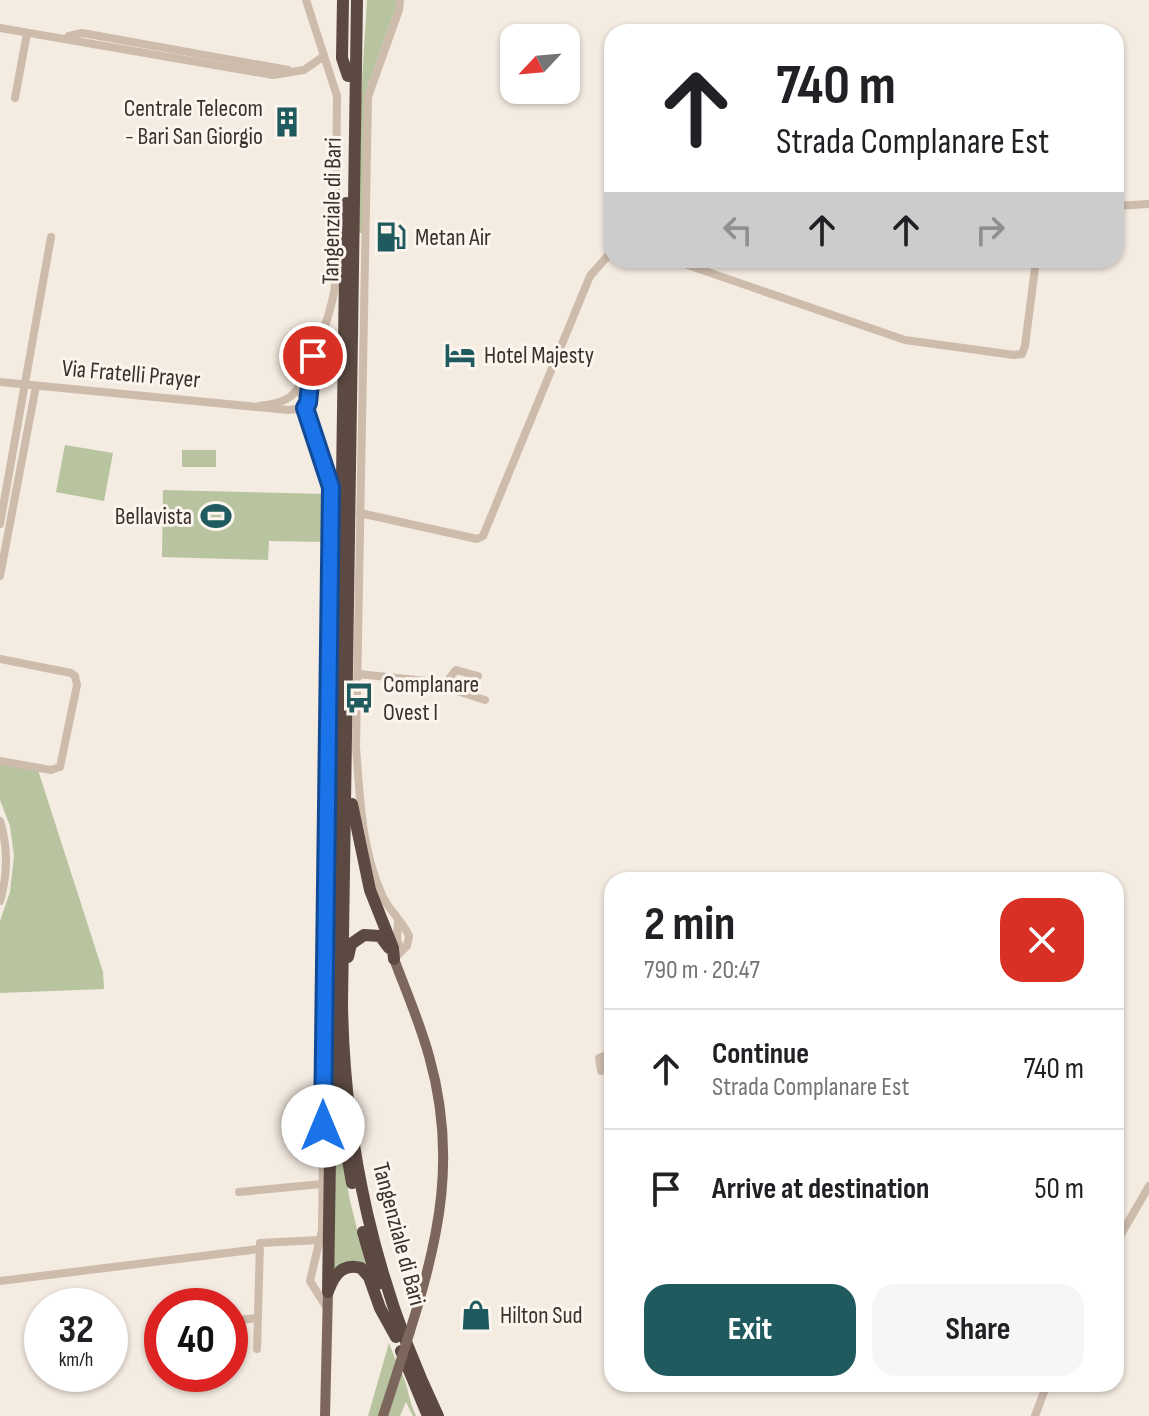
<!DOCTYPE html>
<meta charset="utf-8">
<style>
body{margin:0;font-family:"Sofia Sans Condensed",sans-serif;background:#f6f6f6;color:#202124;height:100vh;display:flex;flex-direction:column;font-size:30px;white-space:nowrap}
*{box-sizing:border-box;margin:0}
p{font-size:26px;color:#757577}
.icon{flex:none;width:44px;height:44px;fill:none;stroke:currentColor;stroke-width:2;stroke-linecap:round;stroke-linejoin:round}
.map{position:relative;flex:1;overflow:hidden}
.panel{position:absolute;left:604px;top:872px;width:520px;height:520px;display:flex;flex-direction:column;background:#fff;border-radius:24px;box-shadow:0 2px 6px #0004}
.panel>*{flex:none}
.banner{position:absolute;left:604px;top:24px;width:520px;height:244px;border-radius:24px;box-shadow:0 2px 6px #0004;background:#fff;color:#202124;overflow:hidden}
.needle{width:52px;rotate:244deg}
.fabs{position:absolute;left:500px;top:24px;display:grid;gap:16px}
.fabs a{display:grid;place-items:center;width:80px;height:80px;border-radius:16px;background:#fff;box-shadow:0 2px 6px #0004;font-size:40px}
.speed{position:absolute;left:24px;top:1288px;display:flex;gap:16px;font-size:40px;font-weight:700;text-align:center}
.speed>*{display:grid;place-content:center;width:104px;height:104px;border-radius:50%;background:#fff;box-shadow:0 2px 6px #0004;line-height:1}
.speed small{font-size:20px;font-weight:400}
.speed .limit{border:12px solid #d22;background:#fff;color:#111}
.pin{position:absolute;display:grid;place-items:center;width:68px;height:68px;color:#fff;margin:-34px;border:4px solid #fff;border-radius:50%;box-shadow:0 2px 8px #0007}
.me{position:absolute;width:88px;margin:-44px;rotate:0deg;stroke-linejoin:round;filter:drop-shadow(0 0 6px #0008)}
.turn{display:flex;align-items:center;gap:28px;height:168px;padding:0 40px;font-size:36px}
.turn .icon{width:104px;height:104px;stroke-width:2.5}
.turn b{display:block;font-size:56px;line-height:68px}
.lanes{display:flex;align-items:center;height:76px;padding:0 40px;background:#0003;justify-content:center;gap:40px;direction:ltr}
.lanes .off{opacity:.35}
.round{display:grid;place-items:center;flex:none;width:84px;height:84px;border-radius:24px;background:#f6f6f6}
.head{display:flex;align-items:center;justify-content:space-between;height:136px;padding:0 40px}
h1{font-size:48px;font-weight:700;line-height:60px}
.button{display:flex;gap:16px;margin-top:auto;padding:16px 40px}
.button a{flex:1;height:92px;border-radius:24px;background:#1f5a5e;color:#fff;font-size:32px;font-weight:700;line-height:92px;text-align:center}
.button a+a{background:#f6f6f6;color:#202124}
ul{padding:0;list-style:none}
li{display:flex;align-items:center;gap:24px;height:120px;padding:0 40px;border-top:2px solid #e0e0e0}
li div{flex:1}
li b{display:block;font-size:30px}
li em{font-style:normal}
.map>svg:first-child{display:block}
.green{fill:#b8c4a0}
.lines{fill:none;stroke-linecap:round;stroke-linejoin:round}
.minor{stroke:#cdbbac;stroke-width:8}
.major{stroke:#7d675c;stroke-width:10}
.highway{stroke:#5c4a42;stroke-width:12}
.major-bridge{stroke:#7d675c;stroke-width:10}
.route-casing{stroke:#114b97;stroke-width:20}
.route{stroke:#1a73e8;stroke-width:14}
.labels{text-anchor:middle;dominant-baseline:central;stroke-width:6;stroke-linejoin:round;paint-order:stroke}
.poi-label{font-size:24px;fill:#3b302b;stroke:#fbf5ee;text-anchor:start}
.street-label{font-size:24px;fill:#3b302b;stroke:#fbf5ee}
</style>
<div class="map">
<svg width="1149" height="1416" viewBox="0 0 1149 1416">
<rect width="100%" height="100%" fill="#f4ebe1"/>
<g class="green">
<polygon points="367,0 396,0 396,7 368,85 362,233 359,233 361,96"/>
<polygon points="65,445 113,453 104,501 56,492"/>
<rect x="182" y="450" width="34" height="17"/>
<polygon points="163,490 328,494 327,542 269,541 268,560 162,557"/>
<polygon points="0,763 38,770 103,972 104,989 0,993 0,921 10,892 14,856 10,826 0,800"/>
<polygon points="334,1107 350,1201 367,1268 332,1274"/>
<polygon points="389,1343 396,1361 379,1416 368,1416"/>
<path d="M 402,1373 C 408,1387 409,1401 416,1416 L 413,1416 L 406,1402 L 400,1416 L 388,1416 Z"/>
</g>
<g class="lines">
<g class="minor">
<polyline points="0,28 273,75 304,70 324,56"/>
<polyline points="69,36 82,33 288,70"/>
<polyline points="15,98 27,33"/>
<polyline points="1116,206 1149,204"/>
<polyline points="673,260 905,340 1014,355 1022,354 1025,346 1036,260"/>
<polyline points="0,382 288,410 305,408"/>
<polyline points="295,392 304,393 308,398 305,408 331,487 322,1230 310,1281 327,1308"/>
<polyline points="308,397 311,367"/>
<path d="M 259,406 C 271,404 286,403 295,392 C 311,372 332,311 335,285 L 337,96 L 306,0"/>
<polyline points="360,513 477,539 483,536 590,276 612,251"/>
<polyline points="0,524 51,237"/>
<polyline points="0,576 36,386"/>
<polyline points="0,659 71,673 75,676 77,685 60,767 51,770 0,761"/>
<polyline points="358,674 426,681 485,700"/>
<polyline points="443,686 456,670 478,676"/>
<path d="M 0,821 C 8,847 8,874 0,901"/>
<polyline points="398,921 397,939 401,951"/>
<path d="M 394,959 L 407,946 L 409,936 C 403,921 388,910 382,895 C 361,848 360,797 356,747 L 368,97 L 399,10 L 400,0"/>
<polyline points="601,1071 599,1058 612,1053"/>
<polyline points="239,1192 322,1184"/>
<polyline points="1116,1243 1149,1186"/>
<polyline points="0,1281 259,1249"/>
<polyline points="230,1321 257,1318"/>
<polyline points="257,1349 260,1243 320,1240"/>
<polyline points="1035,1416 1047,1384"/>
</g>
<g class="major">
<path d="M 394,959 C 406,991 420,1023 429,1056 C 457,1154 440,1237 410,1331"/>
<polyline points="325,1416 328,1292"/>
<polyline points="383,1416 397,1373"/>
</g>
<g class="highway">
<polyline points="343,0 342,58 348,76"/>
<path d="M 357,0 L 342,1003 C 344,1146 376,1287 438,1416"/>
<polyline points="346,203 334,1034 340,1114 352,1183"/>
<polyline points="352,804 370,890 393,948 394,959"/>
<polyline points="348,957 351,944 364,935 380,936 389,948"/>
<polyline points="363,1232 378,1284"/>
<path d="M 329,1289 C 335,1273 344,1263 361,1268 L 369,1277 L 380,1308 L 396,1337"/>
<polyline points="328,1292 331,1091"/>
<polyline points="401,1351 428,1416"/>
</g>
<polyline class="major-bridge" points="397,1373 410,1331"/>
</g>
<g class="lines">
<g class="route-casing">
<polyline id="route" points="313,356 308,403 305,408 331,487 323,1126"/>
</g>
<use href="#route" class="route"/>
</g>
<defs>
<g id="building-bare" transform="scale(2.4)"><path d="M-4-6H4V6H1V3H-1V6H-4ZM-2.5-4.3h1.7v1.8h-1.7ZM.8-4.3h1.7v1.8H.8ZM-2.5-1h1.7V.8h-1.7ZM.8-1h1.7V.8H.8Z" fill="#1f5a5e" stroke="#fbf5ee" stroke-width="2.5" paint-order="stroke"/></g>
<g id="fuel-bare" transform="scale(2.4)"><path d="M-5.5-6h7V0h2V4h1.3V-2.5L3-4.5l.8-.8L6-3V5H2.5V1h-1V6h-7ZM-4.2-4.7v3.2H.2V-4.7Z" fill="#1f5a5e" stroke="#fbf5ee" stroke-width="2.5" paint-order="stroke"/></g>
<g id="hotel-bare" transform="scale(2.4)"><path d="M-6-4.5h1.5V1H6V5H4.5V3h-9V5H-6ZM-4 0a1.8 1.8 0 1 1 3.6 0ZM.5 0V-2.5h3Q6-2.5 6 0Z" fill="#1f5a5e" stroke="#fbf5ee" stroke-width="2.5" paint-order="stroke"/></g>
<g id="stadium-bare" transform="scale(2.4)"><path d="M0-5a6.5 5 0 1 0 0 10a6.5 5 0 1 0 0-10ZM-3.5-1.8h7v3.6h-7Z" fill="#1f5a5e" stroke="#fbf5ee" stroke-width="2.5" paint-order="stroke"/></g>
<g id="bus-bare" transform="scale(2.4)"><path d="M-5-6H5V4H4V6H2V4H-2V6H-4V4H-5ZM-3.5-4V0h7V-4ZM-3.5 1.2v1.5H-2V1.2ZM2 1.2v1.5H3.5V1.2Z" fill="#1f5a5e" stroke="#fbf5ee" stroke-width="2.5" paint-order="stroke"/></g>
<g id="shop-bare" transform="scale(2.4)"><path d="M-5-2.5h2.3a2.7 3.5 0 0 1 5.4 0H5L5.5 6h-11ZM-1.5-2.5h3a1.5 2.3 0 0 0-3 0Z" fill="#1f5a5e" stroke="#fbf5ee" stroke-width="2.5" paint-order="stroke"/></g>
</defs>
<g fill-rule="evenodd">
<use href="#building-bare" x="287" y="122"/>
<use href="#fuel-bare" x="391" y="237"/>
<use href="#hotel-bare" x="460" y="355"/>
<use href="#stadium-bare" x="216" y="516"/>
<use href="#bus-bare" x="359" y="698"/>
<use href="#shop-bare" x="476" y="1315"/>
</g>
<g class="labels">
<g class="poi-label">
<text x="263" y="108" text-anchor="end">Centrale Telecom<tspan x="263" dy="28">- Bari San Giorgio</tspan></text>
<text x="415" y="237">Metan Air</text>
<text x="484" y="355">Hotel Majesty</text>
<text x="192" y="516" text-anchor="end">Bellavista</text>
<text x="383" y="684">Complanare<tspan x="383" dy="28">Ovest I</tspan></text>
<text x="500" y="1315">Hilton Sud</text>
</g>
<g class="street-label">
<text transform="translate(332 211) rotate(-89)">Tangenziale di Bari</text>
<text transform="translate(131 374) rotate(5)">Via Fratelli Prayer</text>
<text transform="translate(399 1234) rotate(75)">Tangenziale di Bari</text>
</g>
</g>
</svg>
<div class="fabs">
<a><svg class="needle" viewBox="-14 -14 28 28"><path d="M0-13l5 13h-10z" fill="#e53935"/><path d="M0 13l5-13h-10z" fill="#757577"/></svg></a>
</div>
<div class="speed"><div>32<small>km/h</small></div><div class="limit">40</div></div>
<div class="pin" style="left:313px;top:356px;background:#d93025"><svg class="icon" aria-label="arrive" viewBox="0 0 24 24"><path d="M6 21V4h12l-3 4 3 4H6"/></svg></div>
<svg class="me" style="left:323px;top:1126px" viewBox="-20 -20 40 40"><circle r="19" fill="#fff"/><path d="M0-13L10 11 0 6-10 11z" fill="#1a73e8"/></svg>
<div class="banner">
<div class="turn"><svg class="icon" aria-label="ahead" viewBox="0 0 24 24"><path d="M12 20V5M6 11l6-6 6 6"/></svg><div><b>740 m</b>Strada Complanare Est</div></div>
<div class="lanes"><svg class="icon off" aria-label="left" viewBox="0 0 24 24"><path d="M17 20v-9H6M10 6l-5 5 5 5"/></svg><svg class="icon" aria-label="ahead" viewBox="0 0 24 24"><path d="M12 20V5M6 11l6-6 6 6"/></svg><svg class="icon" aria-label="ahead" viewBox="0 0 24 24"><path d="M12 20V5M6 11l6-6 6 6"/></svg><svg class="icon off" aria-label="right" viewBox="0 0 24 24"><path d="M7 20v-9h11M14 6l5 5-5 5"/></svg></div>
</div>
<section class="panel">
<div class="head"><div><h1>2 min</h1><p>790 m · 20:47</p></div><a class="round" style="background:#d93025;color:#fff"><svg class="icon" aria-label="close" viewBox="0 0 24 24"><path d="M6 6l12 12M18 6L6 18"/></svg></a></div>
<ul>
<li><svg class="icon" aria-label="ahead" viewBox="0 0 24 24"><path d="M12 20V5M6 11l6-6 6 6"/></svg><div><b>Continue</b><p>Strada Complanare Est</p></div><em>740 m</em></li>
<li><svg class="icon" aria-label="arrive" viewBox="0 0 24 24"><path d="M6 21V4h12l-3 4 3 4H6"/></svg><div><b>Arrive at destination</b></div><em>50 m</em></li>
</ul>
<div class="button"><a>Exit</a><a>Share</a></div>
</section>
</div>
